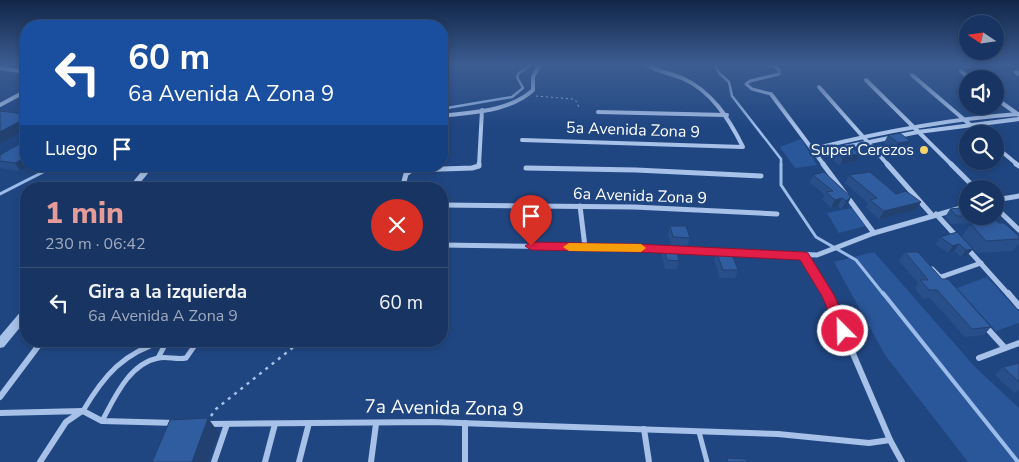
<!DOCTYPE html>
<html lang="es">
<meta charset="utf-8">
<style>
body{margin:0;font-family:"Nunito Sans",sans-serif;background:#213c68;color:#f1f3f6;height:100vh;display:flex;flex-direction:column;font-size:19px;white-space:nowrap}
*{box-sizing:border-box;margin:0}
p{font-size:16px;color:#9faabe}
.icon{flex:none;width:28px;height:28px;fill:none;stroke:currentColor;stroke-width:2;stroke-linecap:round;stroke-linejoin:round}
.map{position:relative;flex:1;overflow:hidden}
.sheet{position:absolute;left:20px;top:182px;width:428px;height:165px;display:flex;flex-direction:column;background:#183462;border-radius:20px;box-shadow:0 2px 8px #0003,0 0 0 1px #364f77}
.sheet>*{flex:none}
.guide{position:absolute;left:20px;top:20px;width:428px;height:152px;border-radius:20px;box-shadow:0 2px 8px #0003,0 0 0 1px #364f77;background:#1a4fa0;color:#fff;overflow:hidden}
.needle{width:32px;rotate:283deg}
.controls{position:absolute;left:959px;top:15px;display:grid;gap:10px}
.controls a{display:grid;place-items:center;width:45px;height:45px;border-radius:50%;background:#183462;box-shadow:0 2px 8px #0003,0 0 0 1px #364f77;font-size:25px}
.pin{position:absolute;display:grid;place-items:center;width:42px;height:42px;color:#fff;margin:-51px -21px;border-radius:50% 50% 50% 0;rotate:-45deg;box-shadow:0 0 5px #0007}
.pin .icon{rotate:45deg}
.me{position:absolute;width:55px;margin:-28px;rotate:337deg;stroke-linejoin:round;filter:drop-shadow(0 0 4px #0008)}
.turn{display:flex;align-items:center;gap:18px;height:105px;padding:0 25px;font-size:22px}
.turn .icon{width:65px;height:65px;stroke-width:2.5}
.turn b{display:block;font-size:35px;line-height:42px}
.then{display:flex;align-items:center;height:48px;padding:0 25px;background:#0003;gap:10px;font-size:19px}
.round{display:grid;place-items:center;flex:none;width:52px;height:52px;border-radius:26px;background:#213c68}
.head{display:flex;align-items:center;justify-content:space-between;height:85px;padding:0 25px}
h1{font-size:30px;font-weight:800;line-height:38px;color:#e69b98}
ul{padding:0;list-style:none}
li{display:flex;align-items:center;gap:15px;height:70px;padding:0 25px;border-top:1px solid #364f77}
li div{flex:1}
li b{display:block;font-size:19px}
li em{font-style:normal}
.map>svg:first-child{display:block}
.green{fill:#2a579a}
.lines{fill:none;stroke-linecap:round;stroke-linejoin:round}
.stream-far2{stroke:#9bbbea;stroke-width:2.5}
.stream-far1{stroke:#9bbbea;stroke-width:3}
.stream{stroke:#9bbbea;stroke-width:4}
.path-far1{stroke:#a7c1e8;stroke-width:1;stroke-dasharray:2 3;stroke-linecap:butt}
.path{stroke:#a7c1e8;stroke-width:2.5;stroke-dasharray:3 5;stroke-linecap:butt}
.service-far1{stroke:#a7c1e8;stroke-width:3}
.service{stroke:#a7c1e8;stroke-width:5}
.minor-far2{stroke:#a7c1e8;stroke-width:4}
.minor-far1{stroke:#a7c1e8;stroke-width:5}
.minor{stroke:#a7c1e8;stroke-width:6}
.tertiary{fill:#a7c1e8;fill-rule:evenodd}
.wall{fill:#294f8a}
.shaded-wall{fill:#224070}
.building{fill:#305ca0;stroke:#224070}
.route{fill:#e11d48;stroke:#92132f}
.slow{fill:#f59e0b}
.poi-dot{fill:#f6d468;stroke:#204682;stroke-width:2}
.labels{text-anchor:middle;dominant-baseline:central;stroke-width:5;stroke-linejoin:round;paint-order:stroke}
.street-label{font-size:16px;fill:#fff;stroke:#204682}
.poi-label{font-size:16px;fill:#fff;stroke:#204682;text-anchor:end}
.near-street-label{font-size:19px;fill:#fff;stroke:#204682}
</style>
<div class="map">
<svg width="1019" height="462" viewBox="0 0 1019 462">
<rect width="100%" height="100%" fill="#204682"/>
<g class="green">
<polygon points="801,139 817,165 795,168 780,147"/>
<polygon points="852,208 865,226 839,233 827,213"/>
<polygon points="874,252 975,367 1019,408 1019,462 968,462 885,355 834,262"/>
<polygon points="987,277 1019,312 1019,323 996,331 957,288"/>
</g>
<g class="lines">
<g class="stream-far2">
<polyline points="715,64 719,73 729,82 732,96 781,159 781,165"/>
<polyline points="441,109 512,97 523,88 517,77 519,73 532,64"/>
</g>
<g class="stream-far1">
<polyline points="781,164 781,185 816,237 856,260 884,295"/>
<polyline points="0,194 55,166"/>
</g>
<polyline class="stream" points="883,293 1018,462"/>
<polyline class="path-far1" points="536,96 573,99 577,102 579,108"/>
<polyline class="path" points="211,416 216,409 301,341"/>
<polyline class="service-far1" points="771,94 752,89 746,84 750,81 779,74 779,70 772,64"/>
<g class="service">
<polyline points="158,358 167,341"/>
<path d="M 83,411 C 104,375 124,352 165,341"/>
<path d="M 102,421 C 115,397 129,364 158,358 C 167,356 177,360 186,358 L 198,341"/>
<polyline points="699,432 707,462"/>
</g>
<g class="minor-far2">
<polyline points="0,68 26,72"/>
<polyline points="961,71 970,79"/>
<polyline points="1016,72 1019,74"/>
<polyline points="912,75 981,134"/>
<polyline points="866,80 952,165"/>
<polyline points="819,87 888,165"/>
<polyline points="771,94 824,165"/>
<polyline points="995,98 1019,115"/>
<polyline points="0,105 26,91"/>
<polyline points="598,112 727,115"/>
<path d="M 441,116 C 472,112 509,112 533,90 L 533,77 L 540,64"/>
<path d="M 522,140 L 743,147 C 729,119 712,91 682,78 C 669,73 656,71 645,64"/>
<polyline points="995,146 1018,165"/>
<path d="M 813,149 C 881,132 949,119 1019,114"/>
<polyline points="816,153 918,132 1019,119"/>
<polyline points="479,165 482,110"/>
</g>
<g class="minor-far1">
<polyline points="823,164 874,233"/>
<polyline points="887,164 932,215"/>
<polyline points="951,164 976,189"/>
<polyline points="1016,164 1019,166"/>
<polyline points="526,168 636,170 761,176"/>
<polyline points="402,189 406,174 412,170 472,168 479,166 479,164"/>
<polyline points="995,200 1019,196"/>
<polyline points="441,205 634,207 777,214"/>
<polyline points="580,206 585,247"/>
<polyline points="995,207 1019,230"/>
<polyline points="936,214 957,237"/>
<polyline points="441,245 637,248 817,255 874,233 968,206"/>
<polyline points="966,247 1009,295"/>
<polyline points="804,256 828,295"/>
<polyline points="932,269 946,283"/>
<polyline points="941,277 981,263"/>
</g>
<g class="minor">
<polyline points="827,293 890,440 902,462"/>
<polyline points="1008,293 1019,306"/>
<polyline points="985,326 1005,348"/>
<polyline points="979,358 1019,343"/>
<polyline points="0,397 42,341"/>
<polyline points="0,413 83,411 102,421 176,423"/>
<polyline points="465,423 465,462"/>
<polyline points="207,424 432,422 778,434 869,443 890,440"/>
<polyline points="644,429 649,462"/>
<polyline points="40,462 66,422 82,411"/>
<polyline points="214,462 227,424"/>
<polyline points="265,462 275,424"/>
<polyline points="299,462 309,423"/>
<polyline points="371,462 376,424"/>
</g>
<g class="tertiary">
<polygon points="146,166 154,166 135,189 127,189"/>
<polygon points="26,309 26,320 4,347 0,348 0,336 22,310"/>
</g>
</g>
<g class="wall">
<polygon points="888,135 906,148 894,150 884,143"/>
<polygon points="26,140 20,171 0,168 0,155"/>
<polygon points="835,152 856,161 840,165 831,159"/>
<polygon points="813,175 851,197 847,205 842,209 838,206 831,208 822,199 825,195 810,183"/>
<polygon points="849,175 896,194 921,202 916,210 879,219 866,208 868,203 845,183"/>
<polygon points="968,207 968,216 981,216 977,222 999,223 1019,236 1019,243 1013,251 977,253 962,236 971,224 975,223 951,224 945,217 950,209"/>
<polygon points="670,226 690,238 687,246 671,245 668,234"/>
<polygon points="940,237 973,249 967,255 961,257 954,251 948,253 935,244"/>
<polygon points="664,247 679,261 677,269 665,269 662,255"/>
<polygon points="716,251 738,270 735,278 720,278 714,259"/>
<polygon points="905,252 942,279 991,327 984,335 965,337 930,298 923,299 915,288 918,283 899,261"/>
<polygon points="1019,363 1019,390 1014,393 995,375 1003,367"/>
</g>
<g class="shaded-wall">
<polygon points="26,118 26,129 0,144 0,132"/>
<polygon points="910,141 906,148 894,150 898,143"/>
<polygon points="860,153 856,161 840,165 843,158"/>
<polygon points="26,157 26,166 28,166 20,171 15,163"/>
<polygon points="851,197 847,205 842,209 846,201"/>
<polygon points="842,198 838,206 831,208 835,200"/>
<polygon points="921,202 916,210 879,219 884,211"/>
<polygon points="959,244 954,251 948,253 953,246"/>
<polygon points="973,249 967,255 961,257 966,250"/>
<polygon points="208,418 219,433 208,462 192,462"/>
</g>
<g class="building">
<polygon points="0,111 26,114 26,118 0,132"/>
<polygon points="900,133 910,141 898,143 888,135"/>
<polygon points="26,140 26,157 15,163 0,161 0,155"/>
<polygon points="852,148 860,153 843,158 835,152"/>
<polygon points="824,172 851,197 846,201 842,198 835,200 826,192 833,191 813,175"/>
<polygon points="870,172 896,194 906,191 921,202 884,211 870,200 877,198 849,175"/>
<polygon points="968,207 968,216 957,216 950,209"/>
<polygon points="993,218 999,223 1004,223 1019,236 1019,239 986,241 971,224"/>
<polygon points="670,226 686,226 690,238 673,237"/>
<polygon points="957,232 973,249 966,250 959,244 953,246 940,237"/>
<polygon points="664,247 676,247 679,261 667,260"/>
<polygon points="716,251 731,252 738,270 723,270"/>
<polygon points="905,252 918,252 942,279 948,279 991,327 972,329 937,290 929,290 920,280 928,280"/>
<polygon points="1019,363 1019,382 1003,367"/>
<polygon points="208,418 192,462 152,462 170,420"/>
<polygon points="727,458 746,459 747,462 728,462"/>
</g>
<linearGradient id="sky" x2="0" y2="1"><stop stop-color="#122648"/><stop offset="0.5" stop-color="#3c5d92"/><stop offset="1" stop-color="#3c5d92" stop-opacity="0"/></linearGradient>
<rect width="1019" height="129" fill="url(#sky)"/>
<polygon class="route" points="531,242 637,244 804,252 808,253 834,295 850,331 848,335 843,337 838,335 822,296 800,260 637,252 531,250 525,246"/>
<polygon class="slow" points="569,243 641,244 646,248 641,252 569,251 563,247"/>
<circle class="poi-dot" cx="924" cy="150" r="5"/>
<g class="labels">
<g class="street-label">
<text transform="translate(633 130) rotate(2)">5a Avenida Zona 9</text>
<text transform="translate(640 196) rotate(2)">6a Avenida Zona 9</text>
</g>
<g class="poi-label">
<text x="914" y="150">Super Cerezos</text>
</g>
<g class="near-street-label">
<text transform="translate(444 408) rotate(1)">7a Avenida Zona 9</text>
</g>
</g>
</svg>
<div class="controls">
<a><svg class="needle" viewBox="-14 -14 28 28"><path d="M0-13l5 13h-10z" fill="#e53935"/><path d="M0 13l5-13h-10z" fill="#9faabe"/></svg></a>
<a><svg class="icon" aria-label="sound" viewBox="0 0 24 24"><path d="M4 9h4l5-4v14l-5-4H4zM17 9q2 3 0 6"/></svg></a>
<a><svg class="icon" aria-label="search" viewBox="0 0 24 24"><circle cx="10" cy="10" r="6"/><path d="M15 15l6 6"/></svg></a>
<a><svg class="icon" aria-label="layers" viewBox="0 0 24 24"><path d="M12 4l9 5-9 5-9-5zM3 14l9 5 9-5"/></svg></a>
</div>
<div class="pin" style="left:531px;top:246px;background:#d93025"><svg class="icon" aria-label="arrive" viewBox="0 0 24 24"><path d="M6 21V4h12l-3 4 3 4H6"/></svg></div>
<svg class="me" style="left:843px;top:331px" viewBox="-20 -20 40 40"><circle r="17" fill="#e11d48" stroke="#fff" stroke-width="3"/><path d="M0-11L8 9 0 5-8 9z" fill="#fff"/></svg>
<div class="guide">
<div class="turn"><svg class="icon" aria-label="left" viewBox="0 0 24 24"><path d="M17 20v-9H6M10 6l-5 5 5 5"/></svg><div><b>60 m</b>6a Avenida A Zona 9</div></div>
<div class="then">Luego<svg class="icon" aria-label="arrive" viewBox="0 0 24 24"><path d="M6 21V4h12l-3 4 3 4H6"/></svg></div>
</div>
<section class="sheet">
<div class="head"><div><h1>1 min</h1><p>230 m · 06:42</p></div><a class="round" style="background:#d93025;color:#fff"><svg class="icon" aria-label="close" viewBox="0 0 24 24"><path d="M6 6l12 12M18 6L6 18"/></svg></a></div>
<ul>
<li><svg class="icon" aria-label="left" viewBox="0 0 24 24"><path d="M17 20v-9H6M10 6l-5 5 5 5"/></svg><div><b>Gira a la izquierda</b><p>6a Avenida A Zona 9</p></div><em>60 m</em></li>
</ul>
</section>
</div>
